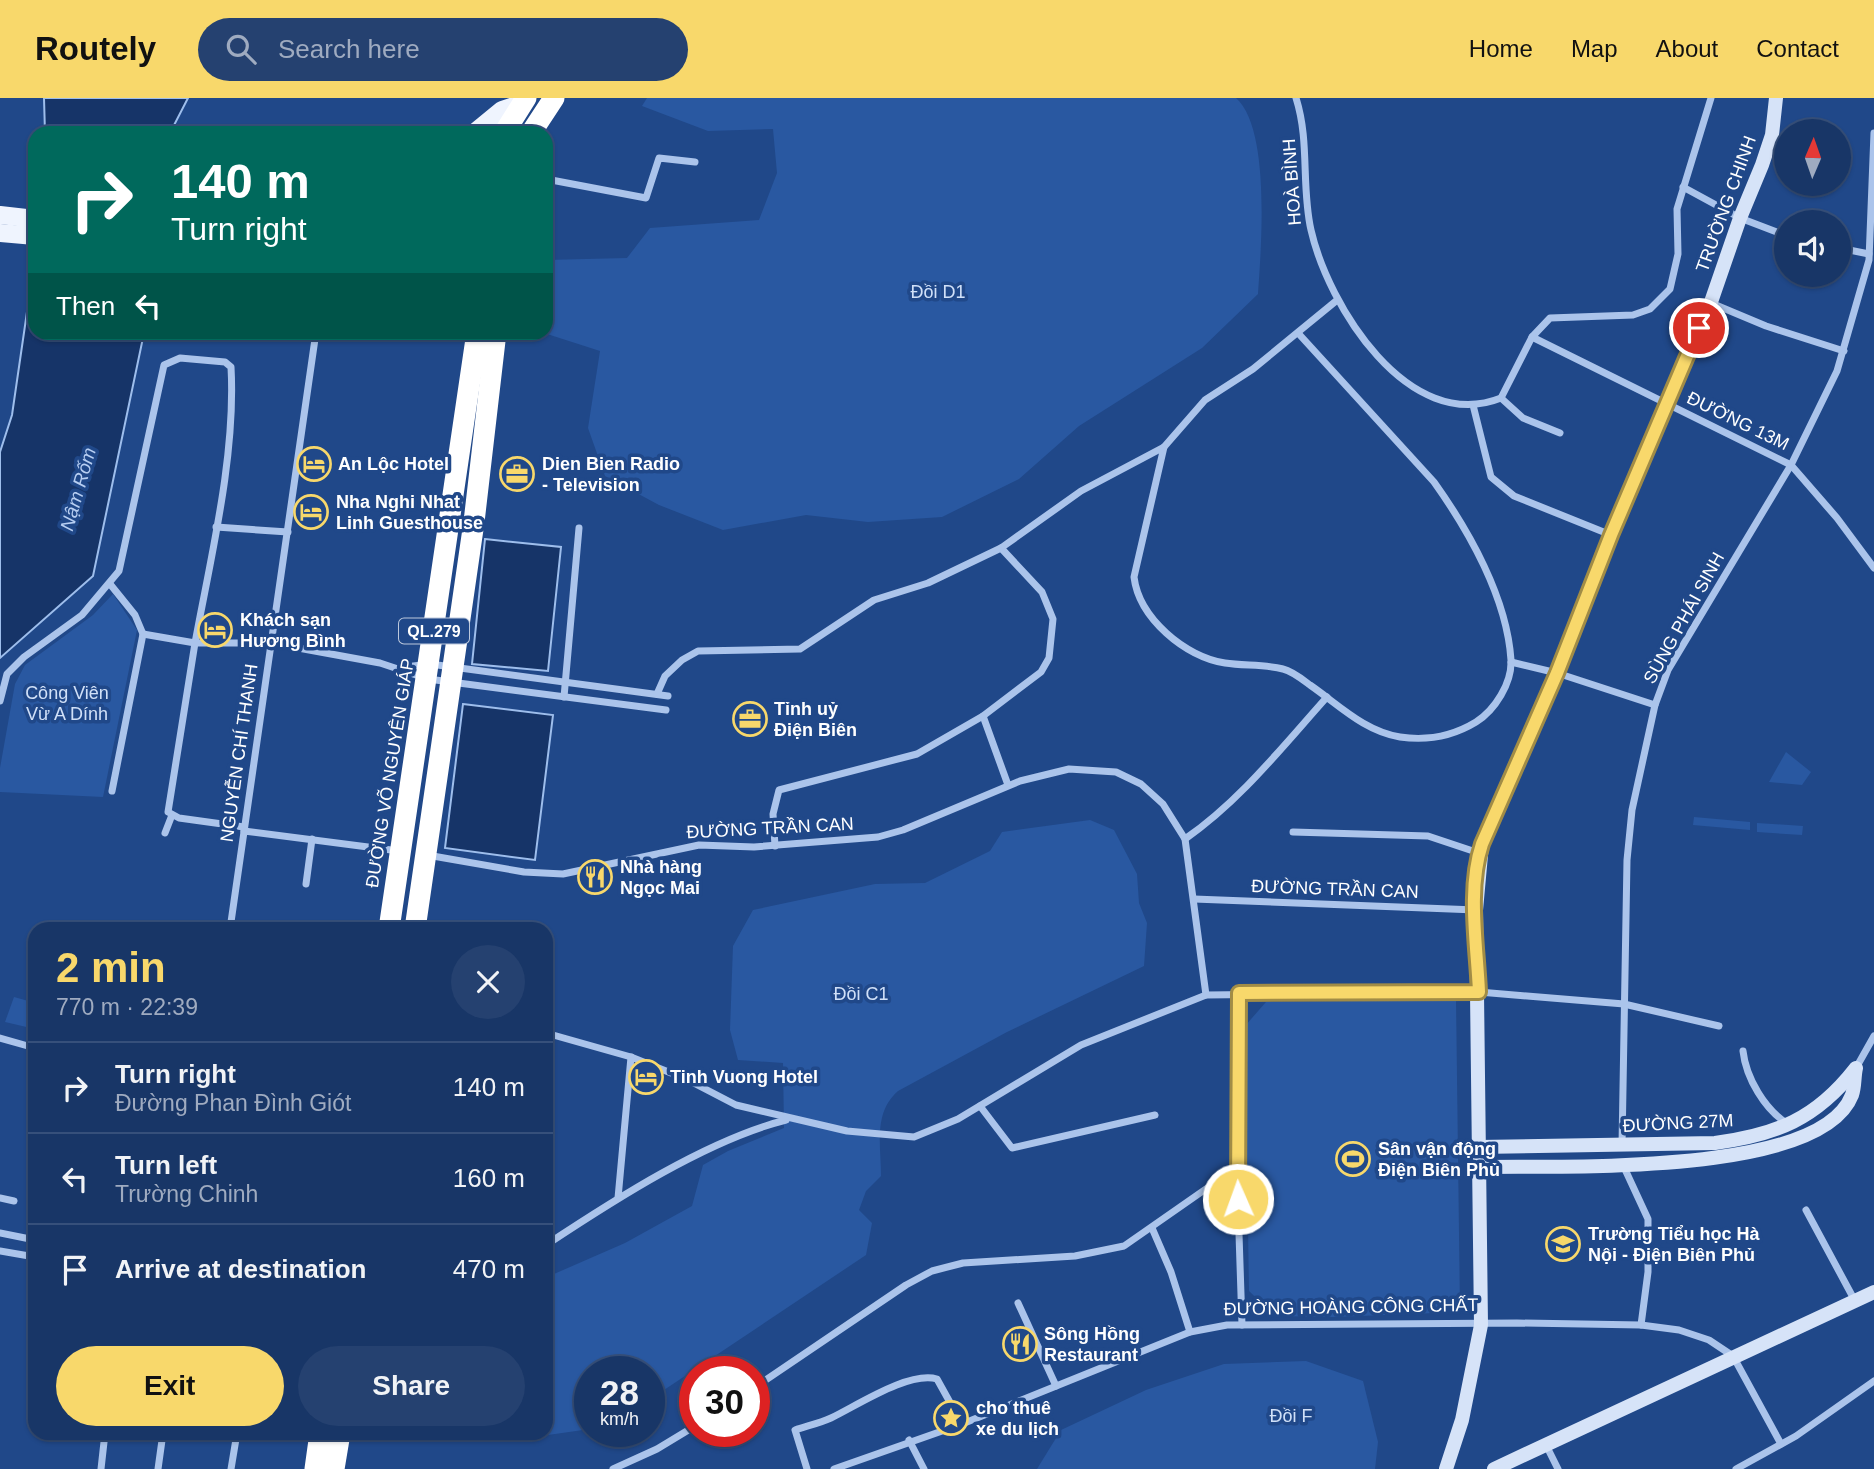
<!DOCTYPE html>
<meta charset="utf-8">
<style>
body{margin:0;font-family:Arial,sans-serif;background:#254170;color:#f1f3f6;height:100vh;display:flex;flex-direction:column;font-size:26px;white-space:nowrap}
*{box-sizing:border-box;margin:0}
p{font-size:23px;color:#9fabc0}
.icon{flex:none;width:38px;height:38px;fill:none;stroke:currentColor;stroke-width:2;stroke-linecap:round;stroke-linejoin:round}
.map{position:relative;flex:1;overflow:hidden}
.panel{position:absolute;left:28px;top:824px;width:525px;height:518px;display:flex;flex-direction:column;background:#183667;border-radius:21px;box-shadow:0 2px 5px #0004,0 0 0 2px #36507b}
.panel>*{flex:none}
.hud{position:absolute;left:28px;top:28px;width:525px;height:214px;border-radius:21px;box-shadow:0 2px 5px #0004,0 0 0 2px #36507b;background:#00695c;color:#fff;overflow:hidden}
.needle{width:46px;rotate:2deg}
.fabs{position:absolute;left:1774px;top:21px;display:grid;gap:14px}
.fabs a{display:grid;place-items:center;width:77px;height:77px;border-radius:50%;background:#183667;box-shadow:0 2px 5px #0004,0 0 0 2px #36507b;font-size:35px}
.speed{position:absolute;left:574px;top:1258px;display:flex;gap:14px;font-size:35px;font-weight:700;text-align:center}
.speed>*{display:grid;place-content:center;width:91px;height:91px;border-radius:50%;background:#183667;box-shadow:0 2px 5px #0004,0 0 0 2px #36507b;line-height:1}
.speed small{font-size:18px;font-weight:400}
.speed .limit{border:10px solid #d22;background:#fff;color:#111}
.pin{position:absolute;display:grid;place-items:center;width:60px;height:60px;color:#fff;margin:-30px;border:4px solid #fff;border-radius:50%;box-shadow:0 2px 7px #0007}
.me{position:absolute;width:77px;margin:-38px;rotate:358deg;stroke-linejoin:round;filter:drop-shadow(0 0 5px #0008)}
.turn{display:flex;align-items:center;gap:24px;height:147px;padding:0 28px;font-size:32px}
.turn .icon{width:91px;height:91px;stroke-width:2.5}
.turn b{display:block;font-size:49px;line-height:60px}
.then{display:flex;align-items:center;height:66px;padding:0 28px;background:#0003;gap:14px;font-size:26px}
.round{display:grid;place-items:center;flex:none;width:74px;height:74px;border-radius:37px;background:#254170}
.overview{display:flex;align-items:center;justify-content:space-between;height:119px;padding:0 28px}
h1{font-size:42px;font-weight:800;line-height:52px;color:#f8d86b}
.primary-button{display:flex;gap:14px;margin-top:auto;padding:14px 28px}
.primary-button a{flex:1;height:80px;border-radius:42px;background:#f8d86b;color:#111;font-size:28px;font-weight:800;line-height:80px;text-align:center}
.primary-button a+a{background:#254170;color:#f1f3f6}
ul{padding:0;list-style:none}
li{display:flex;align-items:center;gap:21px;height:91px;padding:0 28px;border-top:2px solid #36507b}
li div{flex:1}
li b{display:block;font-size:26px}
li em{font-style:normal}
header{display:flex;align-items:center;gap:42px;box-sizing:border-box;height:98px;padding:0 35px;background:#f8d86b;color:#111}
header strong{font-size:33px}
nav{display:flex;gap:38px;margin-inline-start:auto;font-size:24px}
.search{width:490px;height:63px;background:#254170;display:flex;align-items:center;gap:18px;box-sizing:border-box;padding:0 24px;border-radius:38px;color:#9fabc0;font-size:26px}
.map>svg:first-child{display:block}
.green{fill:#2958a1}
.water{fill:#163468;stroke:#9ebeec;stroke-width:2}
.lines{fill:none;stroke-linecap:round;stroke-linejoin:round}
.street{stroke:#abc4eb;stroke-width:7}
.secondary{stroke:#d6e3f8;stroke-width:14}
.primary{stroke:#eff4fe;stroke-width:18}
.highway{stroke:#fff;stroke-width:21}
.route-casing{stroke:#a18c46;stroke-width:18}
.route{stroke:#f8d86b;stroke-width:12}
.labels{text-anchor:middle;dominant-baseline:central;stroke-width:7;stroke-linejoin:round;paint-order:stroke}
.shield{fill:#204889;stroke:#bcc8dc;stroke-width:2}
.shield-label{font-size:16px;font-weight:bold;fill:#fff}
.street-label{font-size:18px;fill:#fff;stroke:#204889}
.park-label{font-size:18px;fill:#d0e0f8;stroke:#204889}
.poi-label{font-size:18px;font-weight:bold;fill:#fff;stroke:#204889;text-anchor:start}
.water-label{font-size:19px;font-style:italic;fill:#b7cef2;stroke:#204889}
</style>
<header>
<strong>Routely</strong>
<div class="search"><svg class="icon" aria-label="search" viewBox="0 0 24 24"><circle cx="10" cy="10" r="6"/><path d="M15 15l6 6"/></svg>Search here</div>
<nav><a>Home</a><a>Map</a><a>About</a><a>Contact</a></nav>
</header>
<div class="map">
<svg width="1874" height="1371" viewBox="0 0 1874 1371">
<rect width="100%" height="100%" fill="#204889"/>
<g class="green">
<path d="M 647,0 L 1236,0 C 1271,31 1261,151 1258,196 L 1202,250 L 1079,328 L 1019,381 L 942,419 L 868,424 L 806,417 L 723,432 L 659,407 L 605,378 L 588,330 L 600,253 L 544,235 L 546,162 L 627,160 L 650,130 L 759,122 L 777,75 L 773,31 L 708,33 L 642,8 Z"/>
<polygon points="113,496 137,532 103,699 0,694 0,670 15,586 25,567 93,517"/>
<polygon points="1786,654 1811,674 1802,687 1769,684"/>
<polygon points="1694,719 1750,724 1750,732 1693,727"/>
<path d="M 1090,722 L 1114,732 L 1137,776 L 1139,805 L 1147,825 L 1144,868 L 1007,934 L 898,993 C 873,1015 881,1047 881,1078 L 866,1093 L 859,1112 L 872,1125 L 866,1157 L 649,1302 L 649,1274 L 590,1274 L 590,1331 L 541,1338 L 522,1335 L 546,1335 L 546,1184 L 554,1176 L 625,1145 L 692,1108 L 703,1067 L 728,1053 L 784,1030 L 783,965 L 738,962 L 730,932 L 733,848 L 753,812 L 875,786 L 925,785 L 990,753 L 1002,734 Z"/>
<polygon points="1757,725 1803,728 1802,737 1757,734"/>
<polygon points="14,899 32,904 35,931 5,924"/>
<polygon points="1456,902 1460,1214 1334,1219 1275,1218 1249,1193 1245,928 1266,904"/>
<polygon points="1306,1263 1363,1283 1378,1344 1375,1371 1037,1371 1061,1332 1146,1292 1224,1266"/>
</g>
<g class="water">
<polygon points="44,0 188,0 170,35 45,35"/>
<polygon points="35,159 35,234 144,235 93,478 0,560 0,354 12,317"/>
<polygon points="485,441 561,449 548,573 472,566"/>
<polygon points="463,606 553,617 535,762 445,750"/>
</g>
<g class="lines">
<g class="street">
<path d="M 1296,0 C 1310,44 1301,88 1311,132 C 1328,207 1408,337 1501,300 L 1532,239 L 1550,220 L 1633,217 L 1650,211 L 1670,191 L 1678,156 L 1677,111 L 1711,0"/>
<polyline points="546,81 646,100 659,60 695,64"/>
<polyline points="1683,89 1740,120 1787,138"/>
<polyline points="1839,150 1869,156"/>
<polyline points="1711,205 1766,228 1844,253"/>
<polyline points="1532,239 1791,367 1837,420 1874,470"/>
<polyline points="1501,300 1523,320 1560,335"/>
<polyline points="1473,307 1491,379 1514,398 1611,437"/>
<path d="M 1164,349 L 1134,479 C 1139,520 1185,559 1225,565 C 1244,568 1264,566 1283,571 C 1292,573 1302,581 1310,587 C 1339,607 1364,633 1400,639 C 1427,643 1453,638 1476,624 C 1495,612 1512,585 1511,562 C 1507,500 1469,433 1434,384 L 1298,235"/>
<polyline points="216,429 288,434"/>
<polyline points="110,486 135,517 143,536 112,693"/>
<polyline points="1511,564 1557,575 1655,607"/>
<polyline points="405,569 430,566 668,598"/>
<polyline points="657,596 665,578 682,562 698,553 800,551 874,502 928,485 1001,450 1081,393 1164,349 1205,302 1253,271 1336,203"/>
<polyline points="564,599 579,430"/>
<path d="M 0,603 L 7,576 L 24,559 L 82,517 L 119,473 L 164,267 L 180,260 L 225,264 L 231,269 C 236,357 211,458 195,545 L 143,536"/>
<polyline points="983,618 1008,687"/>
<polyline points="244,729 179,720 168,714 195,545 271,545 380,565 428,581 666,612"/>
<polyline points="244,733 399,753"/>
<polyline points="1293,734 1428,738 1479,755"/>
<polyline points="165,735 172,717"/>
<path d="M 1185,741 C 1240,703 1283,648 1327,599"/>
<polyline points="775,748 773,716 779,692 917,656 983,618 1041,574 1049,560 1053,521 1042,494 1001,450"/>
<polyline points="427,757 524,774 563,776 699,747 754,749 878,739 903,732 1020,683 1069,671 1116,674 1141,686 1163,706 1185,741 1206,897"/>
<polyline points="306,786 312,741"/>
<polyline points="1194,801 1476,812"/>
<polyline points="230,831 316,234"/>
<polyline points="1239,896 1237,1075 1242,1227"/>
<polyline points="546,935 631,959 686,981 736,1007 847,1033 914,1039 958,1021 1081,947 1206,897 1479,894 1624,906 1719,928"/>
<polyline points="0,940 35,950"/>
<path d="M 1743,953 C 1746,980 1765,1012 1788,1026"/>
<polyline points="1856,970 1874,938"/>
<polyline points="546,974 551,935"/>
<polyline points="980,1008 1012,1050 1155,1017"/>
<polyline points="1622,1047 1627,762 1632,712 1655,607 1668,572 1791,367 1837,273 1869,162 1874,35"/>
<polyline points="1623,1067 1648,1121 1648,1174 1641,1227"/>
<polyline points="0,1100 14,1103"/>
<polyline points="618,1100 631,959"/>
<polyline points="1806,1112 1855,1203"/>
<polyline points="1152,1130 1171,1174 1190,1234"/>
<polyline points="0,1135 35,1142"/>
<path d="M 546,1147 C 614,1102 707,1042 786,1022"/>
<polyline points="0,1153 35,1159"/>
<polyline points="1018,1205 1056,1288"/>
<polyline points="754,1290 906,1187 932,1173 963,1165 1075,1158 1124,1148 1223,1079 1237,1075"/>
<polyline points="909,1342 924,1371"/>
<polyline points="1546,1347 1558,1371"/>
<polyline points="101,1371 105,1335"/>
<polyline points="158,1371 163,1335"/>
<polyline points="231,1371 237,1335"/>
<polyline points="613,1371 657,1351 695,1328"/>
<path d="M 807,1371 L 795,1332 C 807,1328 820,1325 831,1320 C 858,1307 909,1273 937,1281 L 962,1326"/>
<polyline points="834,1371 962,1326 1190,1234 1227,1227 1517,1225 1641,1227 1679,1232 1709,1242 1733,1258 1781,1346"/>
<polyline points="1736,1371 1796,1338 1874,1283"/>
</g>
<g class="secondary">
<path d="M 1479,1049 L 1715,1045 C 1776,1037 1816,1021 1855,971"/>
<path d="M 1480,1069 C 1556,1067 1820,1080 1852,997 C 1855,989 1854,978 1856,970"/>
<polyline points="1446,1371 1462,1322 1481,1227 1476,812 1482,746 1557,575 1611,437 1711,204 1740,120 1762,67 1772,37 1776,0"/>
<polyline points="1494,1371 1874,1194"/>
</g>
<g class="primary">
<polyline points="474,35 502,12 523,5"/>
<polyline points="0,117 35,121"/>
<polyline points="0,135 35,138"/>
</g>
<g class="highway">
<polyline points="504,35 526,0"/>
<polyline points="531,35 554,0"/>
<polyline points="389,831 477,234"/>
<polyline points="415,831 474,424 496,234"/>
<polyline points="315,1371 320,1335"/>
<polyline points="334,1371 340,1335"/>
</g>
</g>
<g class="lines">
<g class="route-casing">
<path id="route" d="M 1238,1101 L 1239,895 L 1479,894 C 1477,847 1467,791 1482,746 L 1557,575 L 1611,437 L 1699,230"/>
</g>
<use href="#route" class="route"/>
</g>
<defs>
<g id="hotel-ring" transform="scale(1.75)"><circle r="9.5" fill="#204889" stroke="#f8d86b" stroke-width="1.5"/><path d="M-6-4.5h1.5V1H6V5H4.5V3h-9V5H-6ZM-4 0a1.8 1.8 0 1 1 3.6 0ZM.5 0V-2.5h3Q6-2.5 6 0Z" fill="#f8d86b"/></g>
<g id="office-ring" transform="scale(1.75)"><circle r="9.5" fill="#204889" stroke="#f8d86b" stroke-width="1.5"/><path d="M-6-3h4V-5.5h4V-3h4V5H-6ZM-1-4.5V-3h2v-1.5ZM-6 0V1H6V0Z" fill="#f8d86b"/></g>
<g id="restaurant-ring" transform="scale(1.75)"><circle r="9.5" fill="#204889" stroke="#f8d86b" stroke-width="1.5"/><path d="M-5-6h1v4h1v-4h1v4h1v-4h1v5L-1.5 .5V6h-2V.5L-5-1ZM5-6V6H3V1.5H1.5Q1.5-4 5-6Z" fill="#f8d86b"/></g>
<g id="stadium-ring" transform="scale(1.75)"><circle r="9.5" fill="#204889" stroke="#f8d86b" stroke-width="1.5"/><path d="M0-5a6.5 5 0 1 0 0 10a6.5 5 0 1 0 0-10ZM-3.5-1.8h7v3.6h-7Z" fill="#f8d86b"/></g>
<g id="school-ring" transform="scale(1.75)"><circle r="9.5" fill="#204889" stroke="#f8d86b" stroke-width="1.5"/><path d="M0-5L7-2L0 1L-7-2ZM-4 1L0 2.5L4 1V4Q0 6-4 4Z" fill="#f8d86b"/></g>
<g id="sight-ring" transform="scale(1.75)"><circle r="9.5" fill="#204889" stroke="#f8d86b" stroke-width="1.5"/><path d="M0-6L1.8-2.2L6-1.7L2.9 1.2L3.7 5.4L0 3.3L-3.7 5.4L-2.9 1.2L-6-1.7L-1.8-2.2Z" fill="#f8d86b"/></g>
</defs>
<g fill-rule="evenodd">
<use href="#hotel-ring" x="314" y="366"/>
<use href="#office-ring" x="517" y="376"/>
<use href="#hotel-ring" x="311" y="414"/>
<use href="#hotel-ring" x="215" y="532"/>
<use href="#office-ring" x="750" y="621"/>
<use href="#restaurant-ring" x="595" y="779"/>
<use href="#hotel-ring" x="646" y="979"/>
<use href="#stadium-ring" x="1353" y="1061"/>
<use href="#school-ring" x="1563" y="1146"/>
<use href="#restaurant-ring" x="1020" y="1246"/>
<use href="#sight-ring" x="951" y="1320"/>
</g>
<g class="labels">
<rect class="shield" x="399" y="520.5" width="70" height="25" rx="5"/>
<g class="shield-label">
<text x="434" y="533">QL.279</text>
</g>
<g class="street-label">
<text transform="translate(1292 84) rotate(-94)">HOÀ BÌNH</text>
<text transform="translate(1726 106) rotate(-70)">TRƯỜNG CHINH</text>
<text transform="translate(1738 323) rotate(26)">ĐƯỜNG 13M</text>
<text transform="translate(1684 520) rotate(-61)">SÙNG PHÁI SINH</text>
<text transform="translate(239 655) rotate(-82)">NGUYỄN CHÍ THANH</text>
<text transform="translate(390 675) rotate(-81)">ĐƯỜNG VÕ NGUYÊN GIÁP</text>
<text transform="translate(770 730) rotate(-3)">ĐƯỜNG TRẦN CAN</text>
<text transform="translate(1335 791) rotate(2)">ĐƯỜNG TRẦN CAN</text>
<text transform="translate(1678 1025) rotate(-3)">ĐƯỜNG 27M</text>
<text transform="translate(1351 1209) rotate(-1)">ĐƯỜNG HOÀNG CÔNG CHẤT</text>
</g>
<g class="park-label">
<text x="938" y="194">Đồi D1</text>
<text x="67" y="595">Công Viên<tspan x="67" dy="21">Vừ A Dính</tspan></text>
<text x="861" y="896">Đồi C1</text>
<text x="1291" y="1318">Đồi F</text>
</g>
<g class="poi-label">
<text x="338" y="366">An Lộc Hotel</text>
<text x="542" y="366">Dien Bien Radio<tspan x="542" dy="21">- Television</tspan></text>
<text x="336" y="404">Nha Nghi Nhat<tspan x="336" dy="21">Linh Guesthouse</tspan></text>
<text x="240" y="522">Khách sạn<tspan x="240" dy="21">Hương Bình</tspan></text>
<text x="774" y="611">Tỉnh uỷ<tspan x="774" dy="21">Điện Biên</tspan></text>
<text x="620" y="769">Nhà hàng<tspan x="620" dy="21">Ngọc Mai</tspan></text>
<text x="670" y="979">Tinh Vuong Hotel</text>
<text x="1378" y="1051">Sân vận động<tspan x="1378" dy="21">Điện Biên Phủ</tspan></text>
<text x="1588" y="1136">Trường Tiểu học Hà<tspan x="1588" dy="21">Nội - Điện Biên Phủ</tspan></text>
<text x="1044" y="1236">Sông Hồng<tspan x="1044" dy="21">Restaurant</tspan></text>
<text x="976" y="1310">cho thuê<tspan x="976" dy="21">xe du lịch</tspan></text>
</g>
<g class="water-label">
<text transform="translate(78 391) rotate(-74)">Nậm Rốm</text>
</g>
</g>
</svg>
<div class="fabs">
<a><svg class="needle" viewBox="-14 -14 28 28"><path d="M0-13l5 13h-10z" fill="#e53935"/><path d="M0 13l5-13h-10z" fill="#9fabc0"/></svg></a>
<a><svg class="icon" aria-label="sound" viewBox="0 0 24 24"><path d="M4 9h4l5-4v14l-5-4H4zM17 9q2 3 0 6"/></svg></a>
</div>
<div class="speed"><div>28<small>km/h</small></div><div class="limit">30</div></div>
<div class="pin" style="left:1699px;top:230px;background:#d93025"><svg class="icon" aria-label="arrive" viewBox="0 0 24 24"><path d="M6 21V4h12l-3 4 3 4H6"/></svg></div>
<svg class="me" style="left:1238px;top:1101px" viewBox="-20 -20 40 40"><circle r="17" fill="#f8d86b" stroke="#fff" stroke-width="3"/><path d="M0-11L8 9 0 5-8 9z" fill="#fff"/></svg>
<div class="hud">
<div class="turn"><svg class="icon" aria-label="right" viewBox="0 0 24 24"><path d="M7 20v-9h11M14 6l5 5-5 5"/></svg><div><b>140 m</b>Turn right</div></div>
<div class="then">Then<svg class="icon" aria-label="left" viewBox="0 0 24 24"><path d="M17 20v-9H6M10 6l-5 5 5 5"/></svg></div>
</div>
<section class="panel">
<div class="overview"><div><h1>2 min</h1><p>770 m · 22:39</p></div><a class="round"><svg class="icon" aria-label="close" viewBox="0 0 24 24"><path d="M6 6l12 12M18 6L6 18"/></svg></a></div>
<ul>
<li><svg class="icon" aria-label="right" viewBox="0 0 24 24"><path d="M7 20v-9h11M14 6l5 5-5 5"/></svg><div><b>Turn right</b><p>Đường Phan Đình Giót</p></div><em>140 m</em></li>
<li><svg class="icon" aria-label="left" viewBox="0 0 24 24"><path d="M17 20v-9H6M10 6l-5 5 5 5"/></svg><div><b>Turn left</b><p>Trường Chinh</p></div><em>160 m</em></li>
<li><svg class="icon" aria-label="arrive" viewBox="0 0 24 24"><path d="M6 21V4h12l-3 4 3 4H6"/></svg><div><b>Arrive at destination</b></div><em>470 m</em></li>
</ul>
<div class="primary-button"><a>Exit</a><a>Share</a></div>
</section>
</div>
